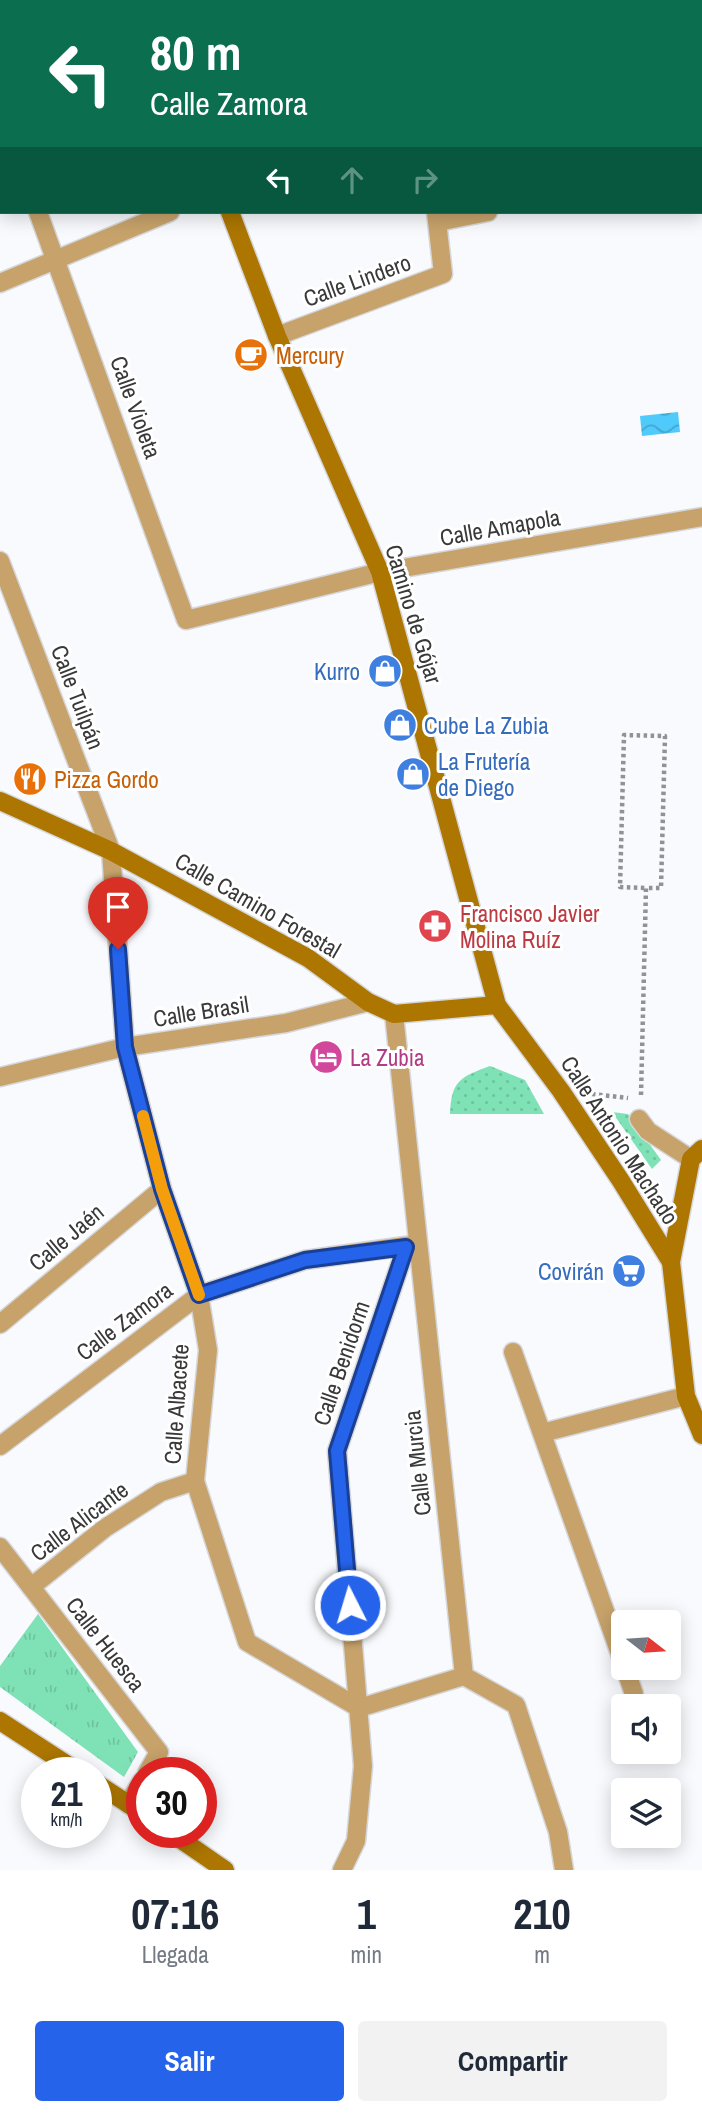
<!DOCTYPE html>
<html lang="es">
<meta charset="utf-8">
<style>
body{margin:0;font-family:"Archivo Narrow",sans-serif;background:#f2f2f3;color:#1f2937;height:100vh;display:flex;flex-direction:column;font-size:26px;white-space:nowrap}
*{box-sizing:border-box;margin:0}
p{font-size:23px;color:#747a83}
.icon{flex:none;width:38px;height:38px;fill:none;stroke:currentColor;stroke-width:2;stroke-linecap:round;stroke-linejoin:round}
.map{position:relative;height:1870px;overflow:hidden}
.drawer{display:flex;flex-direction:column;background:#fff;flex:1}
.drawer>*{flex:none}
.top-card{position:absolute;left:0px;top:0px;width:704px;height:214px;box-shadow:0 4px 18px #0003;background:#0b6e4f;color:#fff;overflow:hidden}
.needle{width:46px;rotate:107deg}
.tools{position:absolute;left:611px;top:1610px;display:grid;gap:14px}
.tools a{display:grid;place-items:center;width:70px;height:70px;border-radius:7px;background:#fff;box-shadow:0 4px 18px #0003;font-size:35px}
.speed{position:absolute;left:21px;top:1757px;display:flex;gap:14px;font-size:35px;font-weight:700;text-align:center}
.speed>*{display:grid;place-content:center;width:91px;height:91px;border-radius:50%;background:#fff;box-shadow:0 4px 18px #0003;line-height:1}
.speed small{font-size:18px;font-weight:400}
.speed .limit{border:10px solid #d22;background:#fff;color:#111}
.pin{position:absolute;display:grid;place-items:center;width:60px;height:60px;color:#fff;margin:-72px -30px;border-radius:50% 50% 50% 0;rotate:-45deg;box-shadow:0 0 7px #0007}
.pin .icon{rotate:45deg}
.me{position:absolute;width:77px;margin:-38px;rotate:355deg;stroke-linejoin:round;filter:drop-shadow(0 0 5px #0008)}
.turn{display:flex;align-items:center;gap:24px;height:147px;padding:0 35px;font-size:32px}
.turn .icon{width:91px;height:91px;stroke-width:2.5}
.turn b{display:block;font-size:49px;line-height:60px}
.lanes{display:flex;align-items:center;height:66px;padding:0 35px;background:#0003;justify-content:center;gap:35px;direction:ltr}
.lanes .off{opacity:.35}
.eta{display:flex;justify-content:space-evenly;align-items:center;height:119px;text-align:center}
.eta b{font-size:42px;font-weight:700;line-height:49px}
.action{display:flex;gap:14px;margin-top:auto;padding:14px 35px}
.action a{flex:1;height:80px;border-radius:7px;background:#2563eb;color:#fff;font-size:28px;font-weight:700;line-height:80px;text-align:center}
.action a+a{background:#f2f2f3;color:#1f2937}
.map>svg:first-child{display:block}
.park{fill:url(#park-tufts)}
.garden{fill:url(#garden-dots)}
.water{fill:url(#water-waves)}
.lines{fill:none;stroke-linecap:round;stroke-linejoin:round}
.street-casing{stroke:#d6d7da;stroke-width:21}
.secondary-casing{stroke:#d6d7da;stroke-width:21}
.path{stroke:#919294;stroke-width:4.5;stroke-dasharray:3.5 3.5;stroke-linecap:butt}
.street{stroke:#c7a36b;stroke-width:18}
.secondary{stroke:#ac7600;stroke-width:18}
.route-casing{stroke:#184099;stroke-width:18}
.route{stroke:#2563eb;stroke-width:12}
.slow{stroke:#f59e0b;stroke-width:12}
.labels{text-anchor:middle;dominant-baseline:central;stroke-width:6;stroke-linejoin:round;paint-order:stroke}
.street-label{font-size:23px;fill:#39393a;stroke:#fff}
.food-label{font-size:23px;fill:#c56008;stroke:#fff;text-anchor:start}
.shop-label{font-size:23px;fill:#366cbe;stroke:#fff;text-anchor:end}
.health-label{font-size:23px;fill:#be3a42;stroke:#fff;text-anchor:start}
.hotel-label{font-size:23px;fill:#b23c85;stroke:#fff;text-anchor:start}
</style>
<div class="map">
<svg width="702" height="1870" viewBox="0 0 702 1870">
<defs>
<pattern id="park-tufts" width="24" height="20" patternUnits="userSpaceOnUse" patternTransform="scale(1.75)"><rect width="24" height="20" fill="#7fe2b6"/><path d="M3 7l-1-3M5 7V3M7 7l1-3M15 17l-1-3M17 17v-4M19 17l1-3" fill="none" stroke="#6ec39d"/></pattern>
<pattern id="garden-dots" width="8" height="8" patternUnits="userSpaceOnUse" patternTransform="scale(1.75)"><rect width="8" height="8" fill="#7fe2b6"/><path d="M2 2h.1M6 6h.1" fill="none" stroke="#6ec39d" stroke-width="1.8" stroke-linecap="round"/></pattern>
<pattern id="water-waves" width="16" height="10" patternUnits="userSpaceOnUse" patternTransform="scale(1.75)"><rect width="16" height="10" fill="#4fcafb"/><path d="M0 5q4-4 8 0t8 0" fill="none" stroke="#43a5cc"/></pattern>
</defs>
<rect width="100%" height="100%" fill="#f9fafd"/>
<polygon class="park" points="38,1614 138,1752 124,1777 0,1687 0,1666"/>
<g class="garden">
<path d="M 490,1066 L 525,1080 L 544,1114 L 450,1114 C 451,1081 460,1077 490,1066 Z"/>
<polygon points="612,1112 628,1114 661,1160 652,1169"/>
</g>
<polygon class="water" points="678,412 680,432 642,436 640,416"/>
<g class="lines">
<g class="street-casing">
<g id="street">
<polyline points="406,0 406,2"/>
<polyline points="435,0 435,2"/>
<polyline points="618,0 618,2"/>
<polyline points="0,111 2,115"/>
<polyline points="38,212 186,620 380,572 702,517"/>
<polyline points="438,222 488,212"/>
<polyline points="0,283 170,212"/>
<polyline points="277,336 443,274 436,212"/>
<polyline points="0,561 111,851 125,1047 162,1189 199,1295 208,1350 195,1481 247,1642 359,1708 464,1676"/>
<polyline points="394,1014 464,1676 516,1705 558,1832 564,1870"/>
<polyline points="0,1077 125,1047 286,1023 368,1002"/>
<polyline points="639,1119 648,1131 691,1159"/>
<polyline points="0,1324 162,1189"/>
<polyline points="513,1352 623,1662"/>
<polyline points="542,1433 686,1396"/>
<polyline points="0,1446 199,1295 305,1260 413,1245"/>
<polyline points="0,1547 159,1752 147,1773"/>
<polyline points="31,1587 105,1528 161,1492 195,1481"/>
<polyline points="625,1668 634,1694"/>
<polyline points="128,1804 142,1781"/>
<polyline points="342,1870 356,1841 363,1766 337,1451 406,1247"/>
</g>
</g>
<g class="secondary-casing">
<g id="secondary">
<polyline points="144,0 145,2"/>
<polyline points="109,2 113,0"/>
<polyline points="188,2 193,0"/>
<polyline points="0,41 2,41"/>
<polyline points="230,212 277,336 380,572 497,1005 561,1091 621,1181 671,1262 686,1396 702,1435"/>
<polyline points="0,801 111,851 308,958 368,1002 394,1014 497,1005"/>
<polyline points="671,1262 691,1159 702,1149"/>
<polyline points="0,1721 80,1773"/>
<polyline points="96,1783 142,1813"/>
<polyline points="170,1832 225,1870"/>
</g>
</g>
<g class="path">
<polyline points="592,1094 628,1098"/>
<polyline points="641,1095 646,888 661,888 665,736 624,735 620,887 646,888"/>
</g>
<use href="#street" class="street"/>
<use href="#secondary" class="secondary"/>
</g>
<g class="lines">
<g class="route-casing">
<polyline id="route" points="118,949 125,1047 162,1189 199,1295 305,1260 406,1247 337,1451 350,1605"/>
</g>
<use href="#route" class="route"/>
<polyline class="slow" points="143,1116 162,1189 199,1295"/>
</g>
<defs>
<g id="cafe-disc" transform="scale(1.75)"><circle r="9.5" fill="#e8710a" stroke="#fff"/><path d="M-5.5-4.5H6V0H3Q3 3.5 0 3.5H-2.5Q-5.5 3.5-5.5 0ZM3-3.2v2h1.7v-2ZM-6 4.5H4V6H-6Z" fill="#fff"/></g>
<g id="shop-disc" transform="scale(1.75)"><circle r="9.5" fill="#3f7fe0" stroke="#fff"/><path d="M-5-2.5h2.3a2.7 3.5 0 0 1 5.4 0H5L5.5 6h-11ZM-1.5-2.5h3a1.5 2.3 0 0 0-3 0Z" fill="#fff"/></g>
<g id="restaurant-disc" transform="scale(1.75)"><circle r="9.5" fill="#e8710a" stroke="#fff"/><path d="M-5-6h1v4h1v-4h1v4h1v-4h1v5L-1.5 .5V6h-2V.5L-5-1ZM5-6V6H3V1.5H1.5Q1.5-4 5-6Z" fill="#fff"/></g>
<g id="pharmacy-disc" transform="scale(1.75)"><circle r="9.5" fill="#e0444e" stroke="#fff"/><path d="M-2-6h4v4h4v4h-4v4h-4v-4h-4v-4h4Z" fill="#fff"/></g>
<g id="hotel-disc" transform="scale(1.75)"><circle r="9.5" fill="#d1479c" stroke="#fff"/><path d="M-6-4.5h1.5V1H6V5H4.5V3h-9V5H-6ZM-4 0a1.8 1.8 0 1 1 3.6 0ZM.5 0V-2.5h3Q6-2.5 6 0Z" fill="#fff"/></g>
<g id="supermarket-disc" transform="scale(1.75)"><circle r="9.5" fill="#3f7fe0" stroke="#fff"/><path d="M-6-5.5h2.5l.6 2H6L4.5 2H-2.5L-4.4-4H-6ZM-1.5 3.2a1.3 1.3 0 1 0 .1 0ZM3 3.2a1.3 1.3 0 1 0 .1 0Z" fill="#fff"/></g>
</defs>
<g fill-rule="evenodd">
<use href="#cafe-disc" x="251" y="355"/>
<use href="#shop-disc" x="385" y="671"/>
<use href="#shop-disc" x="400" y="725"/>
<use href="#shop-disc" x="413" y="774"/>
<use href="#restaurant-disc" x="30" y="779"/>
<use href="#pharmacy-disc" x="435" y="926"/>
<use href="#hotel-disc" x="326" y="1057"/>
<use href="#supermarket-disc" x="629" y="1271"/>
</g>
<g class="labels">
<g class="street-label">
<text transform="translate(357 280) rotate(-20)">Calle Lindero</text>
<text transform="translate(136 407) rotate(70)">Calle Violeta</text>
<text transform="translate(500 527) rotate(-10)">Calle Amapola</text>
<text transform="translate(414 614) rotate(73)">Camino de Gójar</text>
<text transform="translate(78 697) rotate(69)">Calle Tuilpán</text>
<text transform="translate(258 905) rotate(30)">Calle Camino Forestal</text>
<text transform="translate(201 1011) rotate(-9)">Calle Brasil</text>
<text transform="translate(620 1140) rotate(57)">Calle Antonio Machado</text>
<text transform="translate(66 1237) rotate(-40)">Calle Jaén</text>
<text transform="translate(124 1321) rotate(-37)">Calle Zamora</text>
<text transform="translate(341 1363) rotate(-71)">Calle Benidorm</text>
<text transform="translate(176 1404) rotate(-86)">Calle Albacete</text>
<text transform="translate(417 1463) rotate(-96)">Calle Murcia</text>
<text transform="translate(79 1521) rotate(-37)">Calle Alicante</text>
<text transform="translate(106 1644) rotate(52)">Calle Huesca</text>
</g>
<g class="food-label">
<text x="276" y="355">Mercury</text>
<text x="54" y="779">Pizza Gordo</text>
</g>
<g class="shop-label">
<text x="360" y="671">Kurro</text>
<text x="424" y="725" text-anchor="start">Cube La Zubia</text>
<text x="438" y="761" text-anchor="start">La Frutería<tspan x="438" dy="26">de Diego</tspan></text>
<text x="604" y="1271">Covirán</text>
</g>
<g class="health-label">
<text x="460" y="913">Francisco Javier<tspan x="460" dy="26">Molina Ruíz</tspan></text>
</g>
<g class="hotel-label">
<text x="350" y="1057">La Zubia</text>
</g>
</g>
</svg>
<div class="tools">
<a><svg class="needle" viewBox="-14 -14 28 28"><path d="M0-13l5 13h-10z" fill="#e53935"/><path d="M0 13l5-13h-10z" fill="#747a83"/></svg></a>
<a><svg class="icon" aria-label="sound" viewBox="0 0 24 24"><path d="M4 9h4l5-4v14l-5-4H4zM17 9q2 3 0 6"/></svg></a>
<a><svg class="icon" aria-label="layers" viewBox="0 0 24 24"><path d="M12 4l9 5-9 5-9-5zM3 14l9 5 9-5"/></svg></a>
</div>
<div class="speed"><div>21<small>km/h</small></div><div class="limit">30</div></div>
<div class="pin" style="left:118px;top:949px;background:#d93025"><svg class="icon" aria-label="arrive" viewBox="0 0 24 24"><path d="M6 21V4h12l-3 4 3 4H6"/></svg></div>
<svg class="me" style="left:350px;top:1605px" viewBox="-20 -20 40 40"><circle r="17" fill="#2563eb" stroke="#fff" stroke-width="3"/><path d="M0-11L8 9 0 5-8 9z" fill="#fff"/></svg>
<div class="top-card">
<div class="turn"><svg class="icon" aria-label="left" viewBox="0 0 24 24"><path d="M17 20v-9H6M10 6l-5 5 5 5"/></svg><div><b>80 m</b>Calle Zamora</div></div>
<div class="lanes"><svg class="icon" aria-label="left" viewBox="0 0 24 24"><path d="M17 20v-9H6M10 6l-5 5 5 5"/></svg><svg class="icon off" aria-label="ahead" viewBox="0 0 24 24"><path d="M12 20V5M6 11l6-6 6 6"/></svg><svg class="icon off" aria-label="right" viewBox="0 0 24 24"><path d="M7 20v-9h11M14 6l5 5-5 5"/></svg></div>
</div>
</div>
<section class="drawer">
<div class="eta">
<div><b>07:16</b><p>Llegada</p></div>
<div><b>1</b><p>min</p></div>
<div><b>210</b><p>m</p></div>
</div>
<div class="action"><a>Salir</a><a>Compartir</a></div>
</section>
